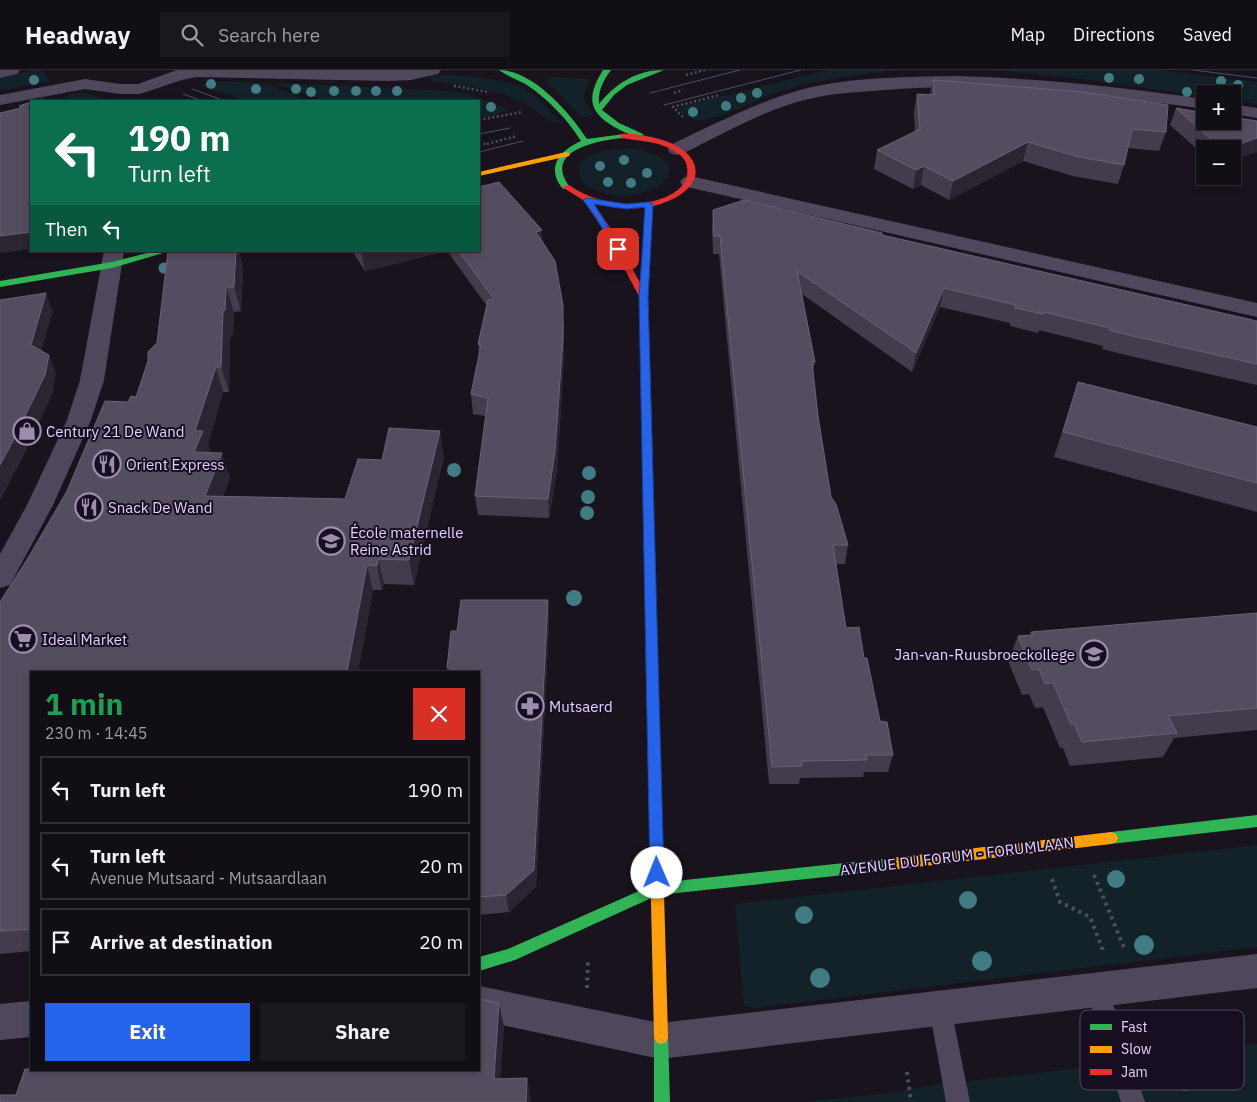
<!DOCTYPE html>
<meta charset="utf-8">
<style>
body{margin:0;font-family:"IBM Plex Sans",sans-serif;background:#1b171f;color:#f1f3f6;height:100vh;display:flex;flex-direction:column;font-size:19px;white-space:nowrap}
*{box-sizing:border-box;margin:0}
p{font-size:16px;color:#9c9ca1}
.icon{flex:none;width:28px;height:28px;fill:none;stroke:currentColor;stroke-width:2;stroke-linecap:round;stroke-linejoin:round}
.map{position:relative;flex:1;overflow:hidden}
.side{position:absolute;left:30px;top:601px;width:450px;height:400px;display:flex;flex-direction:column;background:#120e16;border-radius:0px;box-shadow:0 2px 8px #0003,0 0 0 1px #312e35}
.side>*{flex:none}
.guide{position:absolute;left:30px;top:30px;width:450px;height:152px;border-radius:0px;box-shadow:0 2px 8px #0003,0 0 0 1px #312e35;background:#0b6e4f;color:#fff;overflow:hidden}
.fabs{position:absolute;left:1196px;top:15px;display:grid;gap:10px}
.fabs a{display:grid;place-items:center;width:45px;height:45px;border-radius:0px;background:#120e16;box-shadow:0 2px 8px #0003,0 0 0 1px #312e35;font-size:25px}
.pin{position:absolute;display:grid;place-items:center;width:42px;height:42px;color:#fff;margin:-21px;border-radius:10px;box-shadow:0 2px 8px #0006}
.me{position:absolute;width:55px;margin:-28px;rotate:359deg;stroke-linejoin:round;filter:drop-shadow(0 0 4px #0008)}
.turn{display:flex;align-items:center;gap:18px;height:105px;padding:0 15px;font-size:22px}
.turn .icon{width:65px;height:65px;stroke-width:2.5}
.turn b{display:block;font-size:35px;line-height:42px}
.then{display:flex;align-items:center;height:48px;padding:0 15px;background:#0003;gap:10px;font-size:19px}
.round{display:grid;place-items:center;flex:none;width:52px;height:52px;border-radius:0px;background:#1b171f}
.summary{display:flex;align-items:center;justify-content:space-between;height:85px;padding:0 15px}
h1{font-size:30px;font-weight:800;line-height:38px;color:#1e9e55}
.primary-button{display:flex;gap:10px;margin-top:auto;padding:10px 15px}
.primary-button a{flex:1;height:58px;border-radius:0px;background:#2563eb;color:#fff;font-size:20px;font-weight:800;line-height:58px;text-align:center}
.primary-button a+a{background:#1b171f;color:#f1f3f6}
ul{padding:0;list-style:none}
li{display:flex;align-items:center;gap:15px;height:68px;margin:0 10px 8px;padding:0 5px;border:2px solid #312e35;border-radius:0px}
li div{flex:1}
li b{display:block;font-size:19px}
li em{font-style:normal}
header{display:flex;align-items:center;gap:30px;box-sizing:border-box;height:70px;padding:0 25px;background:#120e16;border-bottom:1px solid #312e35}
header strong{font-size:24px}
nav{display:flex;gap:28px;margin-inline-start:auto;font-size:18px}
.search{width:350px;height:45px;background:#1b171f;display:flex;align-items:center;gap:12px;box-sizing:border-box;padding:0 18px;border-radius:0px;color:#9c9ca1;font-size:19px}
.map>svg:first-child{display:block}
.green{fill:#132228}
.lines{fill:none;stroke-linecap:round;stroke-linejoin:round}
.path-far1{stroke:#4b4f5e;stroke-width:2.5;stroke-dasharray:2 2.5;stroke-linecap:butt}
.path{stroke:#4b4f5e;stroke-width:4;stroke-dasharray:3 4.5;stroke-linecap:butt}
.lane{fill:#4f485d;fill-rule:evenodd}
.street{fill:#4f485d;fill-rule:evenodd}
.fast{fill:#30b455;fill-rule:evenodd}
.slow{fill:#ff9f0a;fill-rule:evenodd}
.jam{fill:#e5322d;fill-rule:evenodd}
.tram{stroke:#495268;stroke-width:1}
.tree{fill:#417b83}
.wall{fill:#433c4c}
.shaded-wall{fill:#2b2531}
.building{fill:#544c5f;stroke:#6b6178}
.route{fill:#2563eb;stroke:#184099}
.labels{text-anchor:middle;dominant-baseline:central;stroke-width:4;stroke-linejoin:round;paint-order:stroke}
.poi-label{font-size:15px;fill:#e3d1fc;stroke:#170f21;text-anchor:start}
.street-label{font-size:15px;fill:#e3d1fc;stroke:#170f21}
.key{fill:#170f21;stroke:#544963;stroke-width:1}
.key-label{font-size:14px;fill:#e3d1fc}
</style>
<header>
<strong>Headway</strong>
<div class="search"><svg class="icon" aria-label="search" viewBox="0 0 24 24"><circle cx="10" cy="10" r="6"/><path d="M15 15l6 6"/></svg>Search here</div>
<nav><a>Map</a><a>Directions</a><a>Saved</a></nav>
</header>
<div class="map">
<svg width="1257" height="1032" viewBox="0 0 1257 1032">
<rect width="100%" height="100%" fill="#18131d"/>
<g class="green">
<polygon points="31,0 41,0 50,11 0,21 0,9"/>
<path d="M 827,0 L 896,0 C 859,5 821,9 785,20 C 759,27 727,48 702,50 C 694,51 683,46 678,40 L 686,35 Z"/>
<polygon points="994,0 1156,0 1257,12 1257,34 1233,31 1232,24 1205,24 1205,27 1090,10"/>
<path d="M 444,5 C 468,6 504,8 525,19 C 539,27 551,42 562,53 C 548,55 534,38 522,32 C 495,19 466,16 438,12 L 433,11 L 429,6 Z"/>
<path d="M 554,7 L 589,9 C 590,15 587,15 585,21 C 581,30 589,38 594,45 L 583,48 L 547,13 L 547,9 Z"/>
<polygon points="220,11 263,13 312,31 246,31 199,15"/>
<polygon points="278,13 449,21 472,25 509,39 494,46 479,47 479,31 325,31 276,14"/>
<polygon points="84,23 113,30 115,31 62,30 70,24"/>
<path d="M 628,78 C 715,89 646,144 594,119 C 587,116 580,112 579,104 C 575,81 613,79 628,78 Z"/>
<polygon points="1257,775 1257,877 756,938 744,936 735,834"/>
<polygon points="1257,974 1257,1032 800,1032 890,1023 927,1016 1087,997"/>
</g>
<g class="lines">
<g class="path-far1">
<polyline points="686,5 705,0"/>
<polyline points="454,16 488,22"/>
<polyline points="674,23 683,20"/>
<polyline points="683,47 673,37 719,25"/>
<polyline points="479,50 522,42"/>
<polyline points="479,74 486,74"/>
<polyline points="487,74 517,66"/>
</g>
<g class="path">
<polyline points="1094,805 1125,880"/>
<polyline points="1052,809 1060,832 1090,847 1104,883"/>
<polyline points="587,918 588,889"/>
<polyline points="907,1002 911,1032"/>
</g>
<g class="lane">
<polygon points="1097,908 1105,911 1108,919 1145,1032 1121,1032 1086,919 1089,911"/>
<polygon points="940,927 948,930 951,938 970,1032 946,1032 929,938 932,930"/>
</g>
<g class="street">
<polygon points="0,0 20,0 17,4 0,8"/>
<polygon points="177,0 441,0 438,4 411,10 389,11 197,7 182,10 140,24 120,24 85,19 0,35 0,25 85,9 120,14 138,14"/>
<path d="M 955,6 C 1039,8 1122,17 1205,29 L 1205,39 C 1099,24 991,11 884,20 C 859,22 833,23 809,29 C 765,39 723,64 684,83 L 677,85 L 670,83 L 668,79 L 670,75 C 713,55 755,33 800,20 C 847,7 906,7 955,6 Z"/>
<polygon points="1232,34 1257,38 1257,48 1232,44"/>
<polygon points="690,106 1257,233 1257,247 683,116 680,112 683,108"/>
<polygon points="104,181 124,181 104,310 91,350 53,435 10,515 0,518 0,484 27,435 67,350 80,310"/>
<polygon points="1257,884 1257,918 660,989 479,950 479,916 660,953"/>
<polygon points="31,931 31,967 0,970 0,934"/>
</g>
<g class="fast">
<path d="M 499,0 C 533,0 570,43 587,69 L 624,64 L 628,66 L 624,68 C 600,70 541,80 570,117 L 563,119 C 545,98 560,80 581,71 C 567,49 549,30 527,15 C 518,10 507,6 499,0 Z"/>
<path d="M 603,0 L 611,0 C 603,11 598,20 599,34 C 616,13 637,0 664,0 L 627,15 L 614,25 L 602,40 L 619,53 L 643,64 L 643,68 C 635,68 627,63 620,60 C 589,44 585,29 603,0 Z"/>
<polygon points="155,181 170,181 112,198 0,217 0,211 112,192"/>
<polygon points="647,359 652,362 658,606 656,609 648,609 646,606 642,362"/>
<polygon points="1257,745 1257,757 1111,774 1106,772 1104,768 1106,764 1111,762"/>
<polygon points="891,788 896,790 898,794 896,798 891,800 658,825 515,890 479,901 479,887 508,879 657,813"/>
<polygon points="661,960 666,962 668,967 670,1032 654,1032 654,967 656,962"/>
</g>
<g class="slow">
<polygon points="566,82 570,84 569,86 479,106 479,102"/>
<polygon points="646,132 653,134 648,228 652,362 647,365 642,362 640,228"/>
<polygon points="652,601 656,603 658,606 668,967 666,972 661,974 656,972 654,967 646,606 648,603"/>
<polygon points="1111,762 1116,764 1118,768 1116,772 1111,774 891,800 886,798 884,794 886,790 891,788"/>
</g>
<path class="jam" d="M 621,64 C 633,63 648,66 659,69 C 706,82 709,118 661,134 C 639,141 616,139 594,134 L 613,162 L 648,228 L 644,231 L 640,228 L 605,162 L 583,130 L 562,117 L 569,115 C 591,130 615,136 642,133 C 661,131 691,121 687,97 C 686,89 680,84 673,80 C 657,71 639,71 621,68 Z"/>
<g class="tram">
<polyline points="1193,0 1257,8"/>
<polyline points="192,19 225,31"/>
<polyline points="650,23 740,0"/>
<polyline points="183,24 203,31"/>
<polyline points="664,35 801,0"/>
<polyline points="479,64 510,58"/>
<polyline points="479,82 523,71"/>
</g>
</g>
<g class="tree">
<circle cx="1109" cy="8" r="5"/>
<circle cx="1139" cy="9" r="5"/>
<circle cx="34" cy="10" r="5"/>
<circle cx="1221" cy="11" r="5"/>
<circle cx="211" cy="14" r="5"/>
<circle cx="1238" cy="15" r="5"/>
<circle cx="256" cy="19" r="5"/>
<circle cx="296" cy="19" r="5"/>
<circle cx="334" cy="21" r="5"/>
<circle cx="356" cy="21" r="5"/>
<circle cx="376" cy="21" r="5"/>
<circle cx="397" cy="21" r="5"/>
<circle cx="311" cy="22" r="5"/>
<circle cx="1187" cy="22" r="5"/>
<circle cx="757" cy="23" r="5"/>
<circle cx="741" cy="28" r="5"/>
<circle cx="726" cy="36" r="5"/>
<circle cx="491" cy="37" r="5"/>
<circle cx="693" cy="42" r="5"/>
<circle cx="624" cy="90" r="5"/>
<circle cx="600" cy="96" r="5"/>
<circle cx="647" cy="103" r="5"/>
<circle cx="608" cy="112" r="5"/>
<circle cx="631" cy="113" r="5"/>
<circle cx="164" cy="198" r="5.5"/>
<circle cx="454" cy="400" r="7"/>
<circle cx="589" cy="403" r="7"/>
<circle cx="588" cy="427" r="7"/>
<circle cx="587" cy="443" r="7"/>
<circle cx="574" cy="528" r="8"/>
<circle cx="1116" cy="809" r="9"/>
<circle cx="968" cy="830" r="9"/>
<circle cx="804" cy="845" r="9"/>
<circle cx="1144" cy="875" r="10"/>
<circle cx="982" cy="891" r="10"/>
<circle cx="820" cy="908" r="10"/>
<circle cx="1185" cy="1011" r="10"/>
</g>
<g class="wall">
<polygon points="933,10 1166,62 1159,81 1128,78 1124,95 1118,114 1073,106 1023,91 949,130 921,115 913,119 874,99 877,80 915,62 914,42 917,24 930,24"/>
<polygon points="1176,38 1257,82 1232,90 1232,79 1205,79 1205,86 1170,55"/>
<polygon points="713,140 882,163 882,165 1257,251 1257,315 1130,286 1102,279 1103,276 1039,260 1038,263 1010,256 1010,253 940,237 912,302 802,224 815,292 813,301 818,346 831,427 848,475 845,494 836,494 846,558 864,588 880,651 893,685 888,702 864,702 863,707 800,708 799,714 769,714 719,184 713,184 712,158"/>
<polygon points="543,172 564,254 564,288 557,400 549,448 478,445 475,426 486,346 473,344 471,324 479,285 478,274 487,236 447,181 365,201 352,181 479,181"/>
<polygon points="243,197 241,241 234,242 233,265 230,267 229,322 223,322 208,374 210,382 230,408 223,426 345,429 382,390 444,386 414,515 384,514 382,520 373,520 358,602 31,602 31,881 0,884 0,532 128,332 136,327"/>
<polygon points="1078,312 1257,357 1257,442 1054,387"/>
<polygon points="1257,543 1257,660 1174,668 1163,687 1070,696 1063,678 1060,678 1043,637 1035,638 1029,624 1022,625 1008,591 1018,566 1030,565 1031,562"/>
<polygon points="549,550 536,817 509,842 479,845 479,602 448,602 447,598 457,561"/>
</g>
<g class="shaded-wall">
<polygon points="1257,68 1257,82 1232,90 1232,79 1234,76"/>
<polygon points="1028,72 1023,91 949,130 953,111"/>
<polygon points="924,96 921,115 913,119 916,100"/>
<polygon points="542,160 543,179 536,162"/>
<polygon points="31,162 31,179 0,183 0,166"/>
<polygon points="236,181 239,181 243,197 241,241 234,217"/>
<polygon points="365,181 447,181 365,201 361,182"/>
<polygon points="226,217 234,242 233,265 230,267 229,322 221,297 223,242"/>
<polygon points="944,218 940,237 912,302 916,283"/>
<polygon points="46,223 53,241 38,292 31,275"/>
<polygon points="563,235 564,288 557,400 549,448 548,429"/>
<polygon points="49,285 56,303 53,323 22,389 0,430 0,395"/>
<polygon points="216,297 223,322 208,374 212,386 194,382 195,361"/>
<polygon points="440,361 444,386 414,515 409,490"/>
<polygon points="222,383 230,408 214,451 205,426"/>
<polygon points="378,489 384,514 382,520 377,496"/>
<polygon points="367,495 373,520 358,602 347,602"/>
<polygon points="548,530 549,550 536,817 509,842 506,825"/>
<polygon points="499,933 504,957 499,1031 494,1009"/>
<polygon points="527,1008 531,1030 531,1032 526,1032"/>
</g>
<g class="building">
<polygon points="933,10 1083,22 1168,35 1166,62 1132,59 1124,95 1079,87 1028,72 953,111 924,96 916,100 877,80 920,59 917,24 934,25"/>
<polygon points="41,29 50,31 35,31"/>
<polygon points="31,32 31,162 0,166 0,43 21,38 19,36"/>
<polygon points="1176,38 1205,43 1205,51 1232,51 1232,47 1257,51 1257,68 1234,76 1224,76 1214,72"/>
<polygon points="499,112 542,160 536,162 555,191 563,235 563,268 555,381 548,429 475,426 488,328 471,324 481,275 478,274 488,230 494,229 459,181 479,181 479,117"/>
<polygon points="744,130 882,163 882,165 1257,251 1257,294 1137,267 1109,260 1110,258 1044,242 1043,244 1015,238 1016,235 944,218 916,283 797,201 815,292 812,292 818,346 831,427 836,434 848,475 833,475 846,558 859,557 864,588 867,588 880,651 887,652 893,685 866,685 867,690 802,691 802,696 772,697 720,166 714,166 713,140"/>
<polygon points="168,181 236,181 234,217 226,217 225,240 223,242 221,297 216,297 195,361 203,361 194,382 222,383 205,426 345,429 358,389 382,390 389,358 440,361 409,490 378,489 377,496 367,495 347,602 31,602 31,859 0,861 0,532 28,488 67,421 105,331 128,332 131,326 136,327 148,291 148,282 157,273"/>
<polygon points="46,223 31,275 49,285 45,305 13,371 0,395 0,230"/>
<polygon points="1078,312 1257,357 1257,413 1063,362"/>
<polygon points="461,530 548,530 534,800 506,825 479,827 479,602 452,602 452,598 447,598 451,561 457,561"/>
<polygon points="1257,543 1257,638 1168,646 1177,663 1082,672 1074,654 1071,654 1053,613 1045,614 1039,599 1032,600 1018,566 1033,565 1031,562"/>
<polygon points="479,929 499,933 494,1009 527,1008 526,1032 0,1032 0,1025 16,1025 25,999 31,999 31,1000 479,1000"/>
</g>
<polygon class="route" points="587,128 626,134 649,132 653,134 648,228 664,803 662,807 657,809 652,807 650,803 639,228 645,137 626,139 594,134 622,179 618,181 614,179 595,146 583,130"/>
<defs>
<g id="shop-ring" transform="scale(1.4375)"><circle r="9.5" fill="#170f21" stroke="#9c8eae" stroke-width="1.5"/><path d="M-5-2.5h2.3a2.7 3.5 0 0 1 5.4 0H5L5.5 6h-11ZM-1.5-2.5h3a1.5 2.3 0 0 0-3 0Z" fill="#9c8eae"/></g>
<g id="restaurant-ring" transform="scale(1.4375)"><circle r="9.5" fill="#170f21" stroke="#9c8eae" stroke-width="1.5"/><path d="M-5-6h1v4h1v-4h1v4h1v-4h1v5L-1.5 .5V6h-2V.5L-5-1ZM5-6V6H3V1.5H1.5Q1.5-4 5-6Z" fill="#9c8eae"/></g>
<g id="school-ring" transform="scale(1.4375)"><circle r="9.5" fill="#170f21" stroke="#9c8eae" stroke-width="1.5"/><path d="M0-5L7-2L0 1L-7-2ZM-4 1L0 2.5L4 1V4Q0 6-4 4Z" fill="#9c8eae"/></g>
<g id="supermarket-ring" transform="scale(1.4375)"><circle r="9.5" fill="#170f21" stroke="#9c8eae" stroke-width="1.5"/><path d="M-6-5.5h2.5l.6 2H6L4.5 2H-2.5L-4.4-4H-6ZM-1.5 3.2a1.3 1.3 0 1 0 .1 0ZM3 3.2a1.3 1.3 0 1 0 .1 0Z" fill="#9c8eae"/></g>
<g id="pharmacy-ring" transform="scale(1.4375)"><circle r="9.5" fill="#170f21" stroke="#9c8eae" stroke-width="1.5"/><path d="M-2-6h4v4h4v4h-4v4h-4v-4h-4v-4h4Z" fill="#9c8eae"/></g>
</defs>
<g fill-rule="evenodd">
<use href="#shop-ring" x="27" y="361"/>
<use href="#restaurant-ring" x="107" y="394"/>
<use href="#restaurant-ring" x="89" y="437"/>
<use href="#school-ring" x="331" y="471"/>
<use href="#supermarket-ring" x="23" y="569"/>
<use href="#school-ring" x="1094" y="584"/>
<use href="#pharmacy-ring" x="530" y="636"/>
</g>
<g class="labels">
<g class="poi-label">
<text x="46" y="361">Century 21 De Wand</text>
<text x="126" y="394">Orient Express</text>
<text x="108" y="437">Snack De Wand</text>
<text x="350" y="462">École maternelle<tspan x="350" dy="17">Reine Astrid</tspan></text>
<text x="42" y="569">Ideal Market</text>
<text x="1075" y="584" text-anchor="end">Jan-van-Ruusbroeckollege</text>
<text x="549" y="636">Mutsaerd</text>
</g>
<g class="street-label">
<text transform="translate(957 786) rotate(-7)">AVENUE DU FORUM - FORUMLAAN</text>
</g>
</g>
<rect x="1080" y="940" width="164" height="80" rx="8" class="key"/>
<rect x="1090" y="954" width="22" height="6" fill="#30b455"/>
<rect x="1090" y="976" width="22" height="7" fill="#ff9f0a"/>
<rect x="1090" y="999" width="22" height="6" fill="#e5322d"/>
<g class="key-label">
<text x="1121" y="962">Fast</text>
<text x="1121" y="984">Slow</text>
<text x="1121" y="1007">Jam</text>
</g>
</svg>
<div class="fabs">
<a>+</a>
<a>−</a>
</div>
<div class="pin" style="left:618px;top:179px;background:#d93025"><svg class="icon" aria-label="arrive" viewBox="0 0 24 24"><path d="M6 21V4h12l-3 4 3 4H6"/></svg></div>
<svg class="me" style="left:657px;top:803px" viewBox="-20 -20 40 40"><circle r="19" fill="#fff"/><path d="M0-13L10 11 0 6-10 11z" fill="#2563eb"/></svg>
<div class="guide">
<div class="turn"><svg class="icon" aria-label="left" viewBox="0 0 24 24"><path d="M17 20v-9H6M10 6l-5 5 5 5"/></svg><div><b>190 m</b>Turn left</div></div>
<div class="then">Then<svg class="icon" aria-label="left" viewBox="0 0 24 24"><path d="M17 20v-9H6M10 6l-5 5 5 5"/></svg></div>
</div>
<section class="side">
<div class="summary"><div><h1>1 min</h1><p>230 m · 14:45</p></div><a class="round" style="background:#d93025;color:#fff"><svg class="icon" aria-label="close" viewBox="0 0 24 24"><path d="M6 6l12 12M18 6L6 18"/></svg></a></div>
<ul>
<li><svg class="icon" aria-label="left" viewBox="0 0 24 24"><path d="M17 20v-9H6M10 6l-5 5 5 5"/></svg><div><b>Turn left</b></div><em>190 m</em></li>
<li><svg class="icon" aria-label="left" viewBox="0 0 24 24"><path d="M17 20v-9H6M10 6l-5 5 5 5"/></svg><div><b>Turn left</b><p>Avenue Mutsaard - Mutsaardlaan</p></div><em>20 m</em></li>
<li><svg class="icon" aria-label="arrive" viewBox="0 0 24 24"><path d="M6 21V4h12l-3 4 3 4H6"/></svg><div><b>Arrive at destination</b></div><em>20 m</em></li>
</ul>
<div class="primary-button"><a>Exit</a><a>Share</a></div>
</section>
</div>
